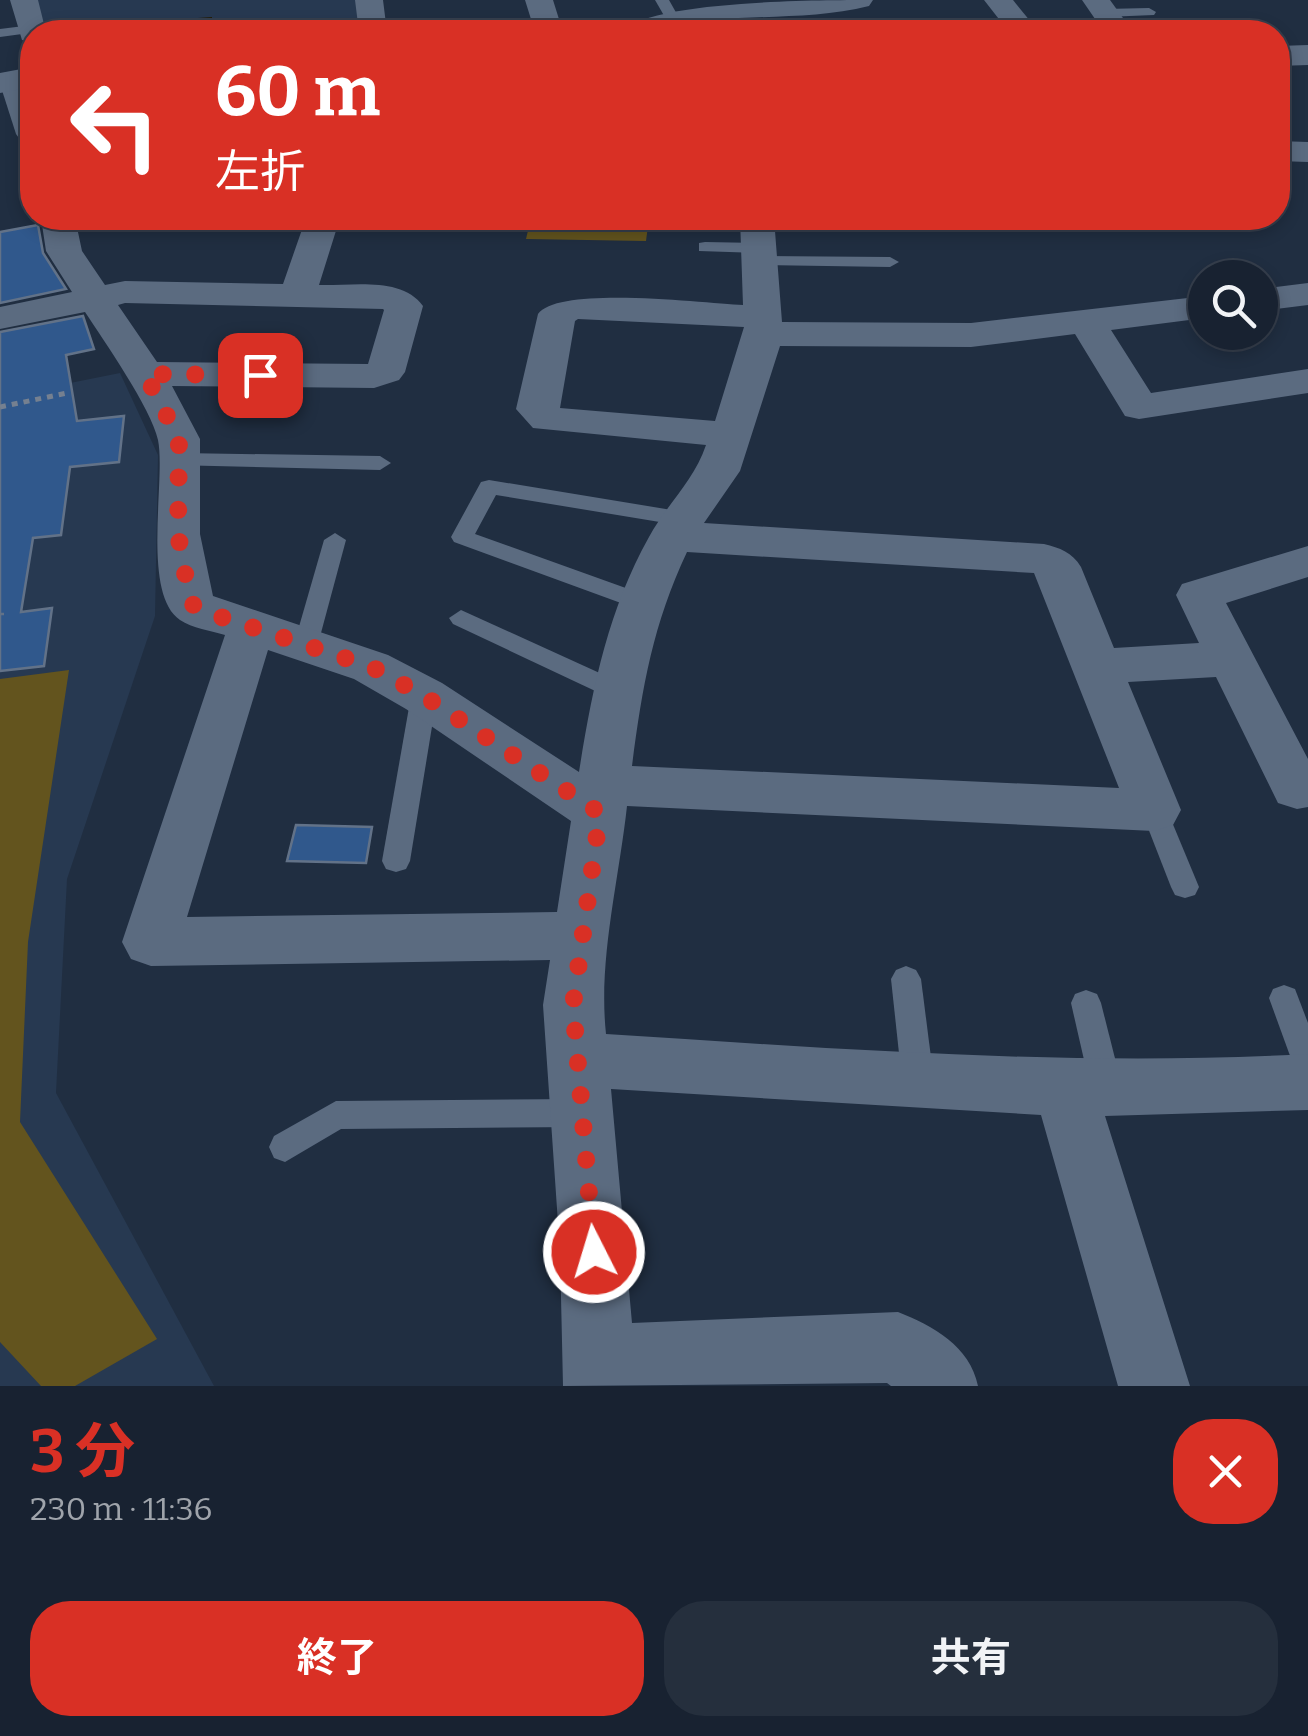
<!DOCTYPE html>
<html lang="ja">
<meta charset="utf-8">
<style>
body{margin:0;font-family:Bitter,"Noto Sans JP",serif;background:#252f3d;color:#f1f3f6;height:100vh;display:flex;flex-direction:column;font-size:38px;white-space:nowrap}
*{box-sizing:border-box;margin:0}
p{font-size:32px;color:#9fa4ab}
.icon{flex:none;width:55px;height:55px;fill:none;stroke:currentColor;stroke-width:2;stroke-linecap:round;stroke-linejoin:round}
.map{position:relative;height:1386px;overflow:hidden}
.panel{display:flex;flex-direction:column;background:#182231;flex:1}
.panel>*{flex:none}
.hud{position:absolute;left:20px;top:20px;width:1270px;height:210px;border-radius:40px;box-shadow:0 5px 15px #0003,0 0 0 2px #363f4d;background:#d93025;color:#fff;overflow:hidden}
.tools{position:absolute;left:1188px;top:260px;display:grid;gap:20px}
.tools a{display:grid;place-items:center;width:90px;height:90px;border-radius:50%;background:#182231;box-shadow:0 5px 15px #0003,0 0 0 2px #363f4d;font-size:50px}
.pin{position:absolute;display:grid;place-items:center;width:85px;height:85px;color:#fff;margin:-42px;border-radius:20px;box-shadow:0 5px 15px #0006}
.me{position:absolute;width:110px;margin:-55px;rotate:355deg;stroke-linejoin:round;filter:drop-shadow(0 0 8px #0008)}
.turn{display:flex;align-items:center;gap:35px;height:210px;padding:0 30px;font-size:45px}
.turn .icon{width:130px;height:130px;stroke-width:2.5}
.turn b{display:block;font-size:70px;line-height:85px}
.round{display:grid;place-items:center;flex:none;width:105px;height:105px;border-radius:40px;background:#252f3d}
.head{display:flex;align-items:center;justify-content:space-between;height:170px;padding:0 30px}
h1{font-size:60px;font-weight:700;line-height:75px;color:#d93025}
.button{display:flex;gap:20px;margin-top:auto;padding:20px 30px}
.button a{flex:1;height:115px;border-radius:40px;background:#d93025;color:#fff;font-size:40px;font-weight:700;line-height:115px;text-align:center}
.button a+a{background:#252f3d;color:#f1f3f6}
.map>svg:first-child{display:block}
.built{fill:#273951}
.green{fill:#63541e}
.water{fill:#231d06}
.building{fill:#30588c;stroke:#627288;stroke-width:2.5}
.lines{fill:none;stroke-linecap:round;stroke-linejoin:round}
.path{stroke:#758090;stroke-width:5;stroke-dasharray:6 6;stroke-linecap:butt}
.service{fill:#5b6b80;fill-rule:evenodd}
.minor{fill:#5b6b80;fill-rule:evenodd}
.tertiary{fill:#5b6b80;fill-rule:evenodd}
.route{stroke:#d93025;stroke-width:18;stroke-dasharray:0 32.4}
</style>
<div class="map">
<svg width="1308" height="1386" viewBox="0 0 1308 1386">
<rect width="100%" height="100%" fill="#202e41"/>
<g class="built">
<polygon points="35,0 357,0 360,27 307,32 41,32"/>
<polygon points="120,373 158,455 155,616 67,879 56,1093 214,1386 0,1386 0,397"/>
</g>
<g class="green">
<polygon points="531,218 649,218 646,241 526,239"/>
<polygon points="69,670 28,942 20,1122 157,1339 75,1386 41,1386 0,1342 0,679"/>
</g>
<polygon class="water" points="212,17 212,32 112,32 113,24"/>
<g class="building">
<polygon points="38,225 43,253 66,289 0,303 0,232"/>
<polygon points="83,316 94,349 66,355 77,421 124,416 119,462 70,467 61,535 33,538 21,612 52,608 44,666 0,671 0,614 4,614 0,614 0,332"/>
<polygon points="296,825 372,827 366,863 287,861"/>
</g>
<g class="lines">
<polyline class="path" points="0,407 67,393"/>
<g class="service">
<polygon points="655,0 669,0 678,16 676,19 666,19"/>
<polygon points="1149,8 1156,12 1154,15 1105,17 1098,13 1105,9"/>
<polygon points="32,25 39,29 37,32 0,37 0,29"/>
<polygon points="705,242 759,243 768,248 759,253 699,251 699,243"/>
<polygon points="760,256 890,257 899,262 890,267 754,265 754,257"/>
<polygon points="180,453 380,456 391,463 380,470 172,465 169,460"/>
<polygon points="489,480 684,512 695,519 684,526 496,495 475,534 648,596 652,602 648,608 640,610 454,542 451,537 481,482"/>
<polygon points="335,533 346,540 318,644 306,652 294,644 324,540"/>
<polygon points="461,610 626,685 629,691 626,697 608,697 453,624 449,618"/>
<polygon points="424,687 433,690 437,696 410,861 406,869 396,872 386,869 382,861 411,696 415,690"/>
<polygon points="1154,800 1163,803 1167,810 1199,887 1195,895 1185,898 1175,895 1171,887 1141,810 1145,803"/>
<polygon points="906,966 916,970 921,979 934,1081 929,1091 918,1095 907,1091 902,1081 891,979 896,970"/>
<polygon points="1284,985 1295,989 1308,1023 1308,1079 1297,1075 1269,998 1273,989"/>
<polygon points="1086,990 1097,994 1101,1003 1122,1086 1117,1096 1106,1100 1095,1096 1090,1086 1071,1003 1075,994"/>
<polygon points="582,1099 593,1103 598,1113 593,1123 582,1127 341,1129 285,1162 274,1158 269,1147 274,1136 336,1101"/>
</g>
<g class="minor">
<polygon points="10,0 38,0 46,32 32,32 32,43 22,40"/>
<polygon points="355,0 383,0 387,32 359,32"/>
<polygon points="525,0 553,0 563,32 535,32"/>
<path d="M 873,0 L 869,6 C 818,19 765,15 713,20 C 681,24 653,34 621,32 C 650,0 824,0 873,0 Z"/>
<polygon points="984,0 1013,0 1039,32 1009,32"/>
<polygon points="1082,0 1110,0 1133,32 1104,32"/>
<polygon points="14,71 25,74 32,89 32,144 21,141 16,134 0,84 3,74"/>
<polygon points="1278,141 1308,142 1308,162 1278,161"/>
<path d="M 41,218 L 75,218 L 82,251 L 105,285 L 125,281 L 283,284 L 306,218 L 340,218 L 319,285 C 351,286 402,276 423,306 L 405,372 L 399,380 L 374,388 L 172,386 L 200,439 L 200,534 L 213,596 L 388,655 L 442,683 L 579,772 C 592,690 608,610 649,537 C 667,504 694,481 706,445 L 533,428 L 516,409 L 538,314 C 558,285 705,303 743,305 L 740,218 L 774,218 L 782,322 L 971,323 L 1205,296 L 1205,318 L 1111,330 L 1151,393 L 1308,369 L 1308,393 L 1139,419 L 1125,416 L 1075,334 L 971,347 L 780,346 L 740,471 L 704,523 L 1044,544 C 1060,548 1072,552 1081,567 L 1114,648 L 1199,643 L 1176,595 L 1182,584 L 1308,546 L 1308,577 L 1226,603 L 1308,759 L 1308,807 L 1297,809 L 1278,803 L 1216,677 L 1128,682 L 1181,810 L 1173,825 L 1154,831 L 627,806 C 619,880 598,960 606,1034 C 841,1049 1073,1067 1308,1054 L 1308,1110 L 1105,1116 L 1190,1386 L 1118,1386 L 1041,1115 L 611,1089 L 632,1323 L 898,1312 C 933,1326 970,1346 978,1386 L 891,1386 L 887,1383 L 563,1386 L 560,1252 L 543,1005 L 550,960 L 151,966 L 131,959 L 122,942 L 225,635 C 211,631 192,628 180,620 C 141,594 166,479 158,440 C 151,408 104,341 85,312 L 0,329 L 0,307 L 72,292 L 46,251 ZM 125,303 L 383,309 L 384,310 L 368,364 L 157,362 L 118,305 ZM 578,319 L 744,327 L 715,421 L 560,408 L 575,321 ZM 687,552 L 1034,573 L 1119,788 L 632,766 C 642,688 653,624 687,552 ZM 268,650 L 354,679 L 406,709 L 571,821 L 557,912 L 187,917 Z"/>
<polygon points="1308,283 1308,305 1260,311 1260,289"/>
</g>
<g class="tertiary">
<polygon points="1308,45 1308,65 1278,66 1278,46"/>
<polygon points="32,67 32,87 0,93 0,73"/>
</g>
</g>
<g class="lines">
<polyline class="route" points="260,375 145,374 179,439 178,534 190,601 197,609 372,667 424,696 600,813 573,1005 594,1252"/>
</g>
</svg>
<div class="tools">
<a><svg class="icon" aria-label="search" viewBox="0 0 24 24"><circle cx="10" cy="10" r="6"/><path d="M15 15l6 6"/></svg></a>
</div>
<div class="pin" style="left:260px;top:375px;background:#d93025"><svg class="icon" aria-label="arrive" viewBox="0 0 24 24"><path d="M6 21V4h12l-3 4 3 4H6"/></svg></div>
<svg class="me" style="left:594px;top:1252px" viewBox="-20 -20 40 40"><circle r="17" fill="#d93025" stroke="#fff" stroke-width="3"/><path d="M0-11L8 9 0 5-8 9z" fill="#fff"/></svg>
<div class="hud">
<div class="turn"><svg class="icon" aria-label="left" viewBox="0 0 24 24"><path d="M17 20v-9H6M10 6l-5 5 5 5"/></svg><div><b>60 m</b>左折</div></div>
</div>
</div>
<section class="panel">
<div class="head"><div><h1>3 分</h1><p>230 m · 11:36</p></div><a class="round" style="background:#d93025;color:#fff"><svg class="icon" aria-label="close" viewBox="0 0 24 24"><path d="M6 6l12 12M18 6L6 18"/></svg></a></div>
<div class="button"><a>終了</a><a>共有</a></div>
</section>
